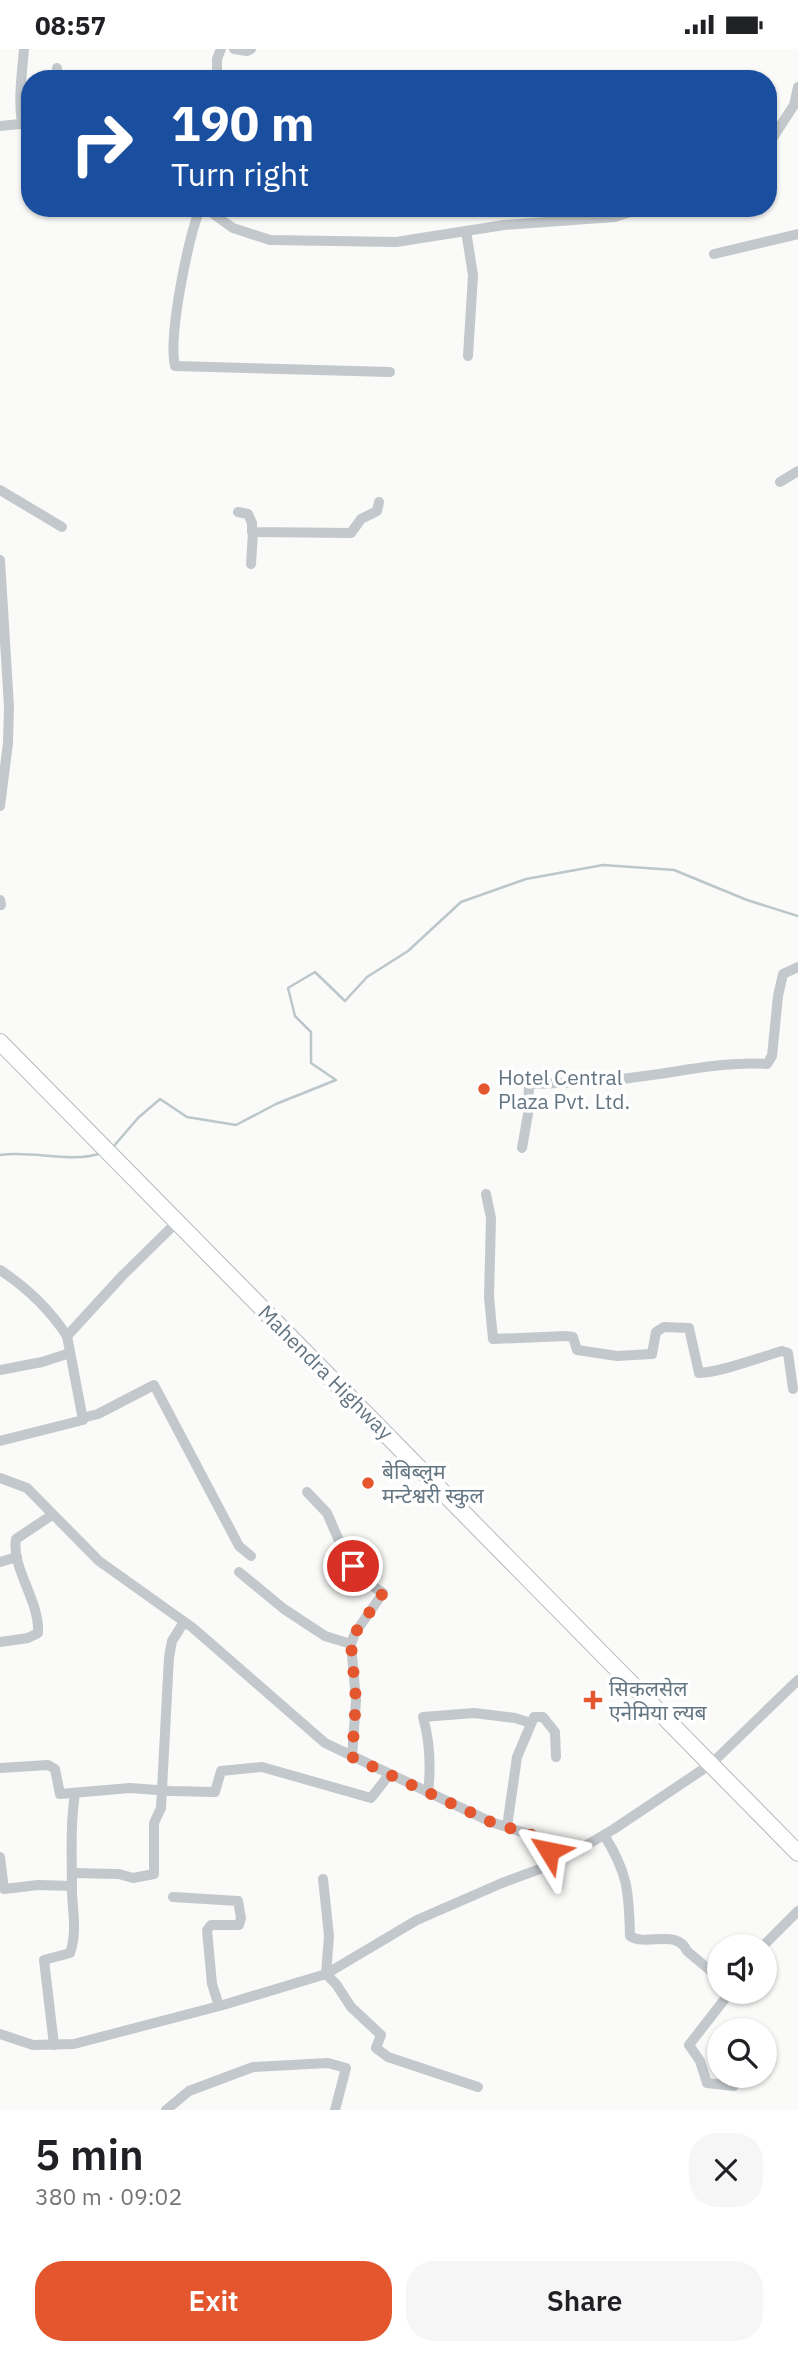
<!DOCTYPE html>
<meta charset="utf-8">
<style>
body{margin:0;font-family:"IBM Plex Sans","Noto Sans Devanagari",sans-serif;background:#f6f6f6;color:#202124;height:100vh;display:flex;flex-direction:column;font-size:26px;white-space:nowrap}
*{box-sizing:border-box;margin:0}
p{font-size:23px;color:#757577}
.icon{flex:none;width:38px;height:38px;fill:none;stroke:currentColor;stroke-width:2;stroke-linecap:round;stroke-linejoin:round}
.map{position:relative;height:2061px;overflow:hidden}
.details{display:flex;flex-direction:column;background:#fff;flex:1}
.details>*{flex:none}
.guide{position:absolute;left:21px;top:21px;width:756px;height:147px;border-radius:28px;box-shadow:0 2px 5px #0004;background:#1a4fa0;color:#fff;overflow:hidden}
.controls{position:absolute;left:707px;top:1885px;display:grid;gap:14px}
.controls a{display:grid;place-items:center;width:70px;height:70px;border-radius:50%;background:#fff;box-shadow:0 2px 5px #0004;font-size:35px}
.pin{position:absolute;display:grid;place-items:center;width:60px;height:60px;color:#fff;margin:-30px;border:4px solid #fff;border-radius:50%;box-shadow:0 2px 7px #0007}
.me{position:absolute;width:77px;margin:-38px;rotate:305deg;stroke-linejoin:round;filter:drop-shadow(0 0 5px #0008)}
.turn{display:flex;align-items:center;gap:24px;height:147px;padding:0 35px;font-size:32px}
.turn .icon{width:91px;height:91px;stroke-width:2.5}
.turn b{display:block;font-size:49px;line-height:60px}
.round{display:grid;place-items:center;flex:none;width:74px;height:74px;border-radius:28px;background:#f6f6f6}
.summary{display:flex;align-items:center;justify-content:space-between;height:119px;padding:0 35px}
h1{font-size:42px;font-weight:600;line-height:52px}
.button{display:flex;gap:14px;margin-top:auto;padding:14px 35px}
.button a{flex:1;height:80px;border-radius:28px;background:#e4572e;color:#fff;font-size:28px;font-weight:600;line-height:80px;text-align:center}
.button a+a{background:#f6f6f6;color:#202124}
.status{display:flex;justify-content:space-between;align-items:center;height:49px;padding:0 35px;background:#fff;direction:ltr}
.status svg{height:19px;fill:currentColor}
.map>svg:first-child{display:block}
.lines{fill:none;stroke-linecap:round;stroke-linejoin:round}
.stream{stroke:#bbc7cb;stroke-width:2.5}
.highway-casing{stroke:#b4b9bd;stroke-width:18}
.minor{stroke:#c3c8cc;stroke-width:10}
.highway{stroke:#fff;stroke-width:16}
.route{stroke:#e4572e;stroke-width:12;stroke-dasharray:0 21.6}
.poi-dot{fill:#e4572e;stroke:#fff;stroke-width:2.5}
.labels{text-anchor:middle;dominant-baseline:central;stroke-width:7;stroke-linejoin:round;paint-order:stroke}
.poi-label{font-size:21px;fill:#657683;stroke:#fff;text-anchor:start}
.street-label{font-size:21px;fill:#657683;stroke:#fff}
</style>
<div class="status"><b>08:57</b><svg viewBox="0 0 49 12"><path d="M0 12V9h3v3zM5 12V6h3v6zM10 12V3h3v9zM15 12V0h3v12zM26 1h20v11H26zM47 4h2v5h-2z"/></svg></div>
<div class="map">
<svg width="798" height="2061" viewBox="0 0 798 2061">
<rect width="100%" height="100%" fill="#fafaf8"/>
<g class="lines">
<g class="stream">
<polyline points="113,1098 138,1069 160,1050 187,1068 236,1076 276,1055 336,1031 311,1014 311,983 295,967 288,939 315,923 345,952 367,928 408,902 461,853 526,830 603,816 674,821 747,851 798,867"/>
<path d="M 0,1106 C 33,1101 70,1115 102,1104"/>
</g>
<g class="highway-casing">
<polyline id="highway" points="0,993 798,1804"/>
</g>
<g class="minor">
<polyline points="234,0 247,2 251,0"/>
<polyline points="57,19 58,30"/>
<polyline points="217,30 217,10 221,0"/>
<path d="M 22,75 C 18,50 22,25 24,0"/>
<polyline points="0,77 30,74"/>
<polyline points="768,96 794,56 798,38"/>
<path d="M 200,159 C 188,191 168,286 175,317 L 390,323"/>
<polyline points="205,159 233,179 270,191 396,193 504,176 615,168 641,159"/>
<polyline points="466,182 473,226 468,307"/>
<polyline points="714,205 798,185"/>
<polyline points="780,433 798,422"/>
<polyline points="0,441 62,478"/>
<polyline points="238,463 248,465 252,474 252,483 351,484 361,470 377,462 379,453"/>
<polyline points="0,511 9,658 8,694 0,757"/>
<polyline points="251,515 253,483"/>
<polyline points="0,851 1,856"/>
<path d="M 522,1099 L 528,1065 L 529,1035 C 565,1034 601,1033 637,1028 C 681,1023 723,1012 767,1015 L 772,1007 L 778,947 L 783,925 L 798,918"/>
<path d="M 486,1145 L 491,1169 L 489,1248 L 493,1290 L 566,1287 L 573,1288 L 577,1301 L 617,1307 L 652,1305 L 656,1283 L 664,1278 L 689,1279 L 699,1324 C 722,1323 758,1309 782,1302 L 788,1304 L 793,1340"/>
<path d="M 0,1221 C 26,1238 50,1261 67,1287"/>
<polyline points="0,1321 42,1313 70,1304"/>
<polyline points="82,1369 98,1365 154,1336 239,1497 251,1507"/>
<polyline points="0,1392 83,1371 67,1287 123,1226 177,1173"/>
<polyline points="0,1429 27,1439 99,1512 193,1579 325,1694 491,1773 541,1789 556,1814"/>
<polyline points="307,1443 327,1464 344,1503 362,1530 383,1544 355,1584 351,1595"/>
<polyline points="0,1513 17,1508"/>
<polyline points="239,1523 284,1560 325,1587 351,1595 356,1651 352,1708"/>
<path d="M 0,1593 L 28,1589 L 38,1584 C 40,1552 11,1519 16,1490 L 52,1466"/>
<polyline points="0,1719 48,1716 55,1720 60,1745 130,1739 170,1742 215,1743 221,1722 262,1718 371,1749 389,1726"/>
<path d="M 428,1744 C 431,1719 430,1693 423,1668 L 474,1664 L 515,1669 L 531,1674"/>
<polyline points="507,1778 517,1708 534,1668 543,1668 555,1683 556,1708"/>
<path d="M 604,1786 C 628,1824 629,1843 630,1887 C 647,1898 677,1879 687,1902 L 719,1929"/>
<polyline points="0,1808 4,1840 38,1836 72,1837"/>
<polyline points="72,1824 119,1825 133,1829 154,1825 154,1774 161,1759 169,1608 172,1592 184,1573"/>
<polyline points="323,1830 329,1887 326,1925 336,1935 351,1958 381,1986 376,1999 388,2008 478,2038"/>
<polyline points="173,1848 238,1852 241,1869 239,1876 211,1876 207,1881 212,1935 219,1957"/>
<polyline points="763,1897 798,1862"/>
<polyline points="731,1942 689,1996 700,2012 707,2034 734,2037"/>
<polyline points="0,1985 33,1996 74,1995 223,1956 326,1925 417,1871 502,1834 556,1814 614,1780 711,1715 798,1631"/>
<path d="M 54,1996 L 44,1911 L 70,1904 C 77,1885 73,1864 72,1844 C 72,1811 70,1777 75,1744"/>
<polyline points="166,2061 189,2042 253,2018 328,2014 346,2019 335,2061"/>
</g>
<use href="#highway" class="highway"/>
</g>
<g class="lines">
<polyline class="route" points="353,1517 362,1530 383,1544 355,1584 351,1595 356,1651 352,1708 491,1773 541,1789 549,1802"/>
</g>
<g class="poi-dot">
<circle cx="484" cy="1040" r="7"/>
<circle cx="368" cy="1434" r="7"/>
<path d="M589.5 1640.5h7v7h7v7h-7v7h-7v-7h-7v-7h7z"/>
</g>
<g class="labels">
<g class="poi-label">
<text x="498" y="1028">Hotel Central<tspan x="498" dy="24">Plaza Pvt. Ltd.</tspan></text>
<text x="382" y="1422">बेबिब्लुम<tspan x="382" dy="24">मन्टेश्वरी स्कुल</tspan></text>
<text x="609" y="1639">सिकलसेल<tspan x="609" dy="24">एनेमिया ल्यब</tspan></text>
</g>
<g class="street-label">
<text transform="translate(326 1323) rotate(45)">Mahendra Highway</text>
</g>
</g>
</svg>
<div class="controls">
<a><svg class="icon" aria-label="sound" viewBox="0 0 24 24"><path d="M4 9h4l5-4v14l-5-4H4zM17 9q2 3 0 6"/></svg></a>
<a><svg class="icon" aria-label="search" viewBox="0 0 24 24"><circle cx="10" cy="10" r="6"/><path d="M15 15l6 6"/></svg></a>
</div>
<div class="pin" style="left:353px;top:1517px;background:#d93025"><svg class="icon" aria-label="arrive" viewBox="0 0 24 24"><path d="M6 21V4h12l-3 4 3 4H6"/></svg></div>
<svg class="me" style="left:549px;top:1802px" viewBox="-20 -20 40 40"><path d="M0-17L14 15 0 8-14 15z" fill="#e4572e" stroke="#fff" stroke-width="4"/></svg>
<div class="guide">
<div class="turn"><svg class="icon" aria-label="right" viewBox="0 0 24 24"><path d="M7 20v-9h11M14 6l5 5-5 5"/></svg><div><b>190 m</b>Turn right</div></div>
</div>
</div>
<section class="details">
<div class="summary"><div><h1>5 min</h1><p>380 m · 09:02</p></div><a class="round"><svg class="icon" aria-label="close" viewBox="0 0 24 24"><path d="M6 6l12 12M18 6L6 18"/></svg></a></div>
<div class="button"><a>Exit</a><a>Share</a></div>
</section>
